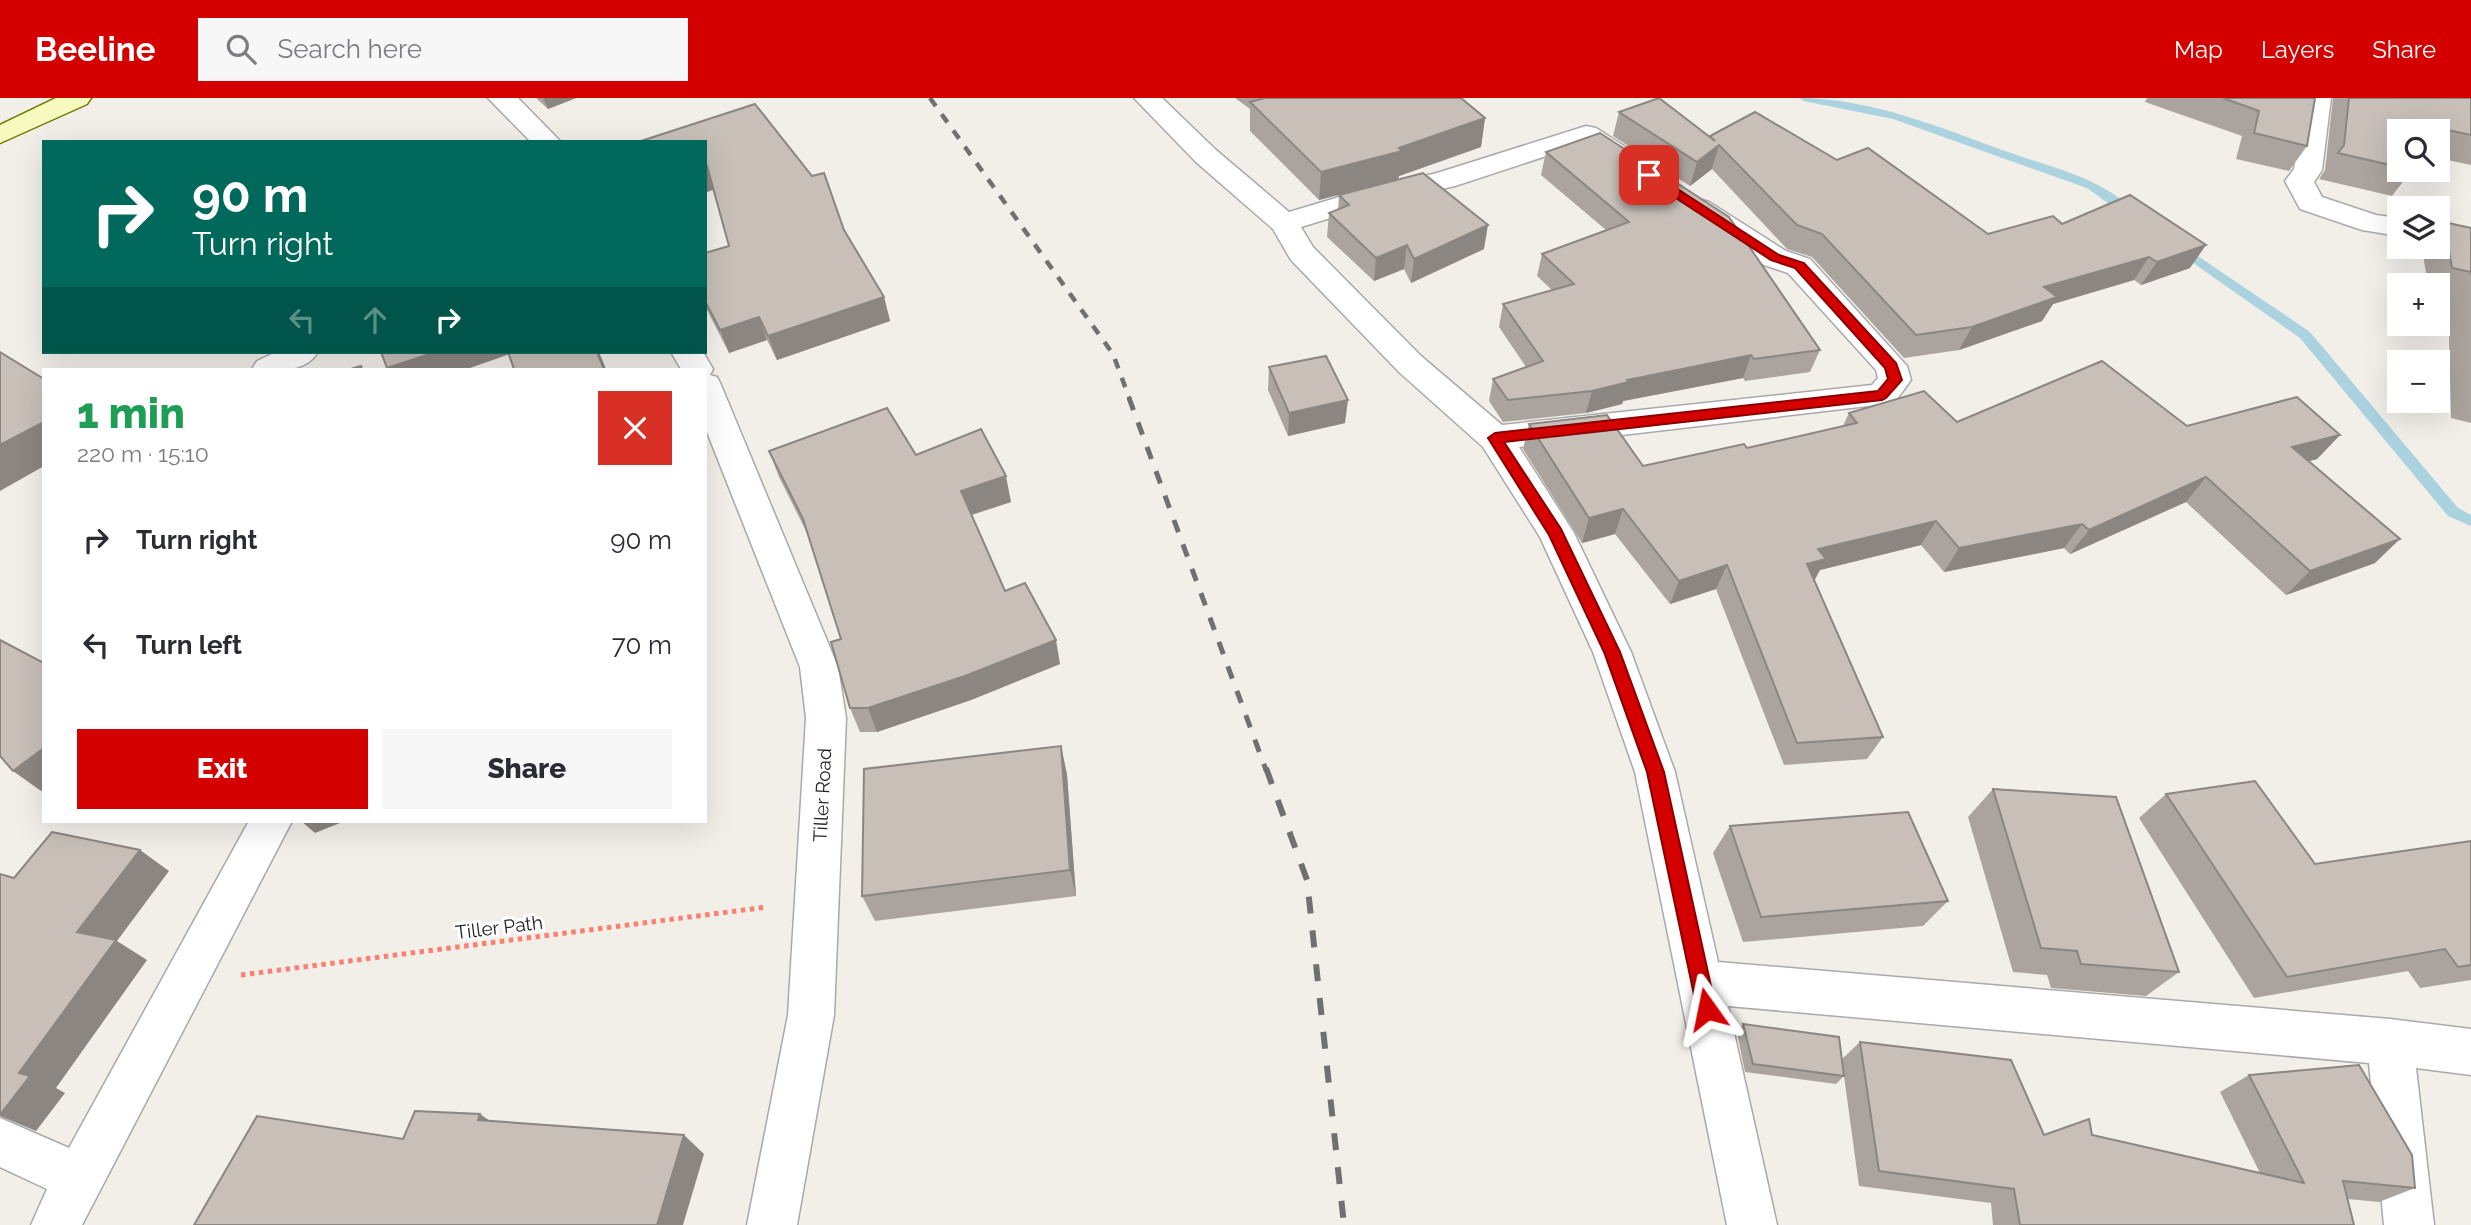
<!DOCTYPE html>
<meta charset="utf-8">
<style>
body{margin:0;font-family:Raleway,sans-serif;background:#f7f7f7;color:#2b2b33;height:100vh;display:flex;flex-direction:column;font-size:26px;white-space:nowrap}
*{box-sizing:border-box;margin:0}
p{font-size:23px;color:#7c7c81}
.icon{flex:none;width:38px;height:38px;fill:none;stroke:currentColor;stroke-width:2;stroke-linecap:round;stroke-linejoin:round}
.map{position:relative;flex:1;overflow:hidden}
.details{position:absolute;left:42px;top:270px;width:665px;height:455px;display:flex;flex-direction:column;background:#fff;border-radius:0px;box-shadow:0 7px 28px #0002}
.details>*{flex:none}
.hud{position:absolute;left:42px;top:42px;width:665px;height:214px;border-radius:0px;box-shadow:0 7px 28px #0002;background:#00695c;color:#fff;overflow:hidden}
.controls{position:absolute;left:2387px;top:21px;display:grid;gap:14px}
.controls a{display:grid;place-items:center;width:63px;height:63px;border-radius:0px;background:#fff;box-shadow:0 7px 28px #0002;font-size:35px}
.pin{position:absolute;display:grid;place-items:center;width:60px;height:60px;color:#fff;margin:-30px;border-radius:14px;box-shadow:0 4px 10px #0006}
.me{position:absolute;width:77px;margin:-38px;rotate:348deg;stroke-linejoin:round;filter:drop-shadow(0 0 5px #0008)}
.turn{display:flex;align-items:center;gap:24px;height:147px;padding:0 35px;font-size:32px}
.turn .icon{width:91px;height:91px;stroke-width:2.5}
.turn b{display:block;font-size:49px;line-height:60px}
.lanes{display:flex;align-items:center;height:66px;padding:0 35px;background:#0003;justify-content:center;gap:35px;direction:ltr}
.lanes .off{opacity:.35}
.round{display:grid;place-items:center;flex:none;width:74px;height:74px;border-radius:0px;background:#f7f7f7}
.head{display:flex;align-items:center;justify-content:space-between;height:119px;padding:0 35px}
h1{font-size:42px;font-weight:800;line-height:52px;color:#1e9e55}
.primary-button{display:flex;gap:14px;margin-top:auto;padding:14px 35px}
.primary-button a{flex:1;height:80px;border-radius:0px;background:#d40000;color:#fff;font-size:28px;font-weight:800;line-height:80px;text-align:center}
.primary-button a+a{background:#f7f7f7;color:#2b2b33}
ul{padding:0;list-style:none}
li{display:flex;align-items:center;gap:21px;height:105px;padding:0 35px}
li div{flex:1}
li b{display:block;font-size:26px}
li em{font-style:normal}
header{display:flex;align-items:center;gap:42px;box-sizing:border-box;height:98px;padding:0 35px;background:#d40000;color:#fff}
header strong{font-size:33px}
nav{display:flex;gap:38px;margin-inline-start:auto;font-size:24px}
.search{width:490px;height:63px;background:#f7f7f7;display:flex;align-items:center;gap:18px;box-sizing:border-box;padding:0 24px;border-radius:0px;color:#7c7c81;font-size:26px}
.map>svg:first-child{display:block}
.lines{fill:none;stroke-linecap:round;stroke-linejoin:round}
.stream{fill:#aad3df;fill-rule:evenodd}
.street-casing{stroke:#a9a9a9;stroke-width:3}
.secondary-casing{stroke:#707d05;stroke-width:3}
.path{stroke:#fa8072;stroke-width:5;stroke-dasharray:4.5 4.5;stroke-linecap:butt}
.street{fill:#fff;fill-rule:evenodd}
.secondary{fill:#f7fabf;fill-rule:evenodd}
.rail-far2{stroke:#707070;stroke-width:4.5;stroke-dasharray:10 10;stroke-linecap:butt}
.rail-far1{stroke:#707070;stroke-width:5;stroke-dasharray:13 13;stroke-linecap:butt}
.rail{stroke:#707070;stroke-width:6;stroke-dasharray:17 17;stroke-linecap:butt}
.wall{fill:#aba49e}
.shaded-wall{fill:#8b8681}
.building{fill:#c7bfb8;stroke:#8b8681;stroke-width:2}
.route{fill:#d40000;stroke:#8a0000;stroke-width:2}
.labels{text-anchor:middle;dominant-baseline:central;stroke-width:6;stroke-linejoin:round;paint-order:stroke}
.street-label{font-size:19px;fill:#222;stroke:#fff}
</style>
<header>
<strong>Beeline</strong>
<div class="search"><svg class="icon" aria-label="search" viewBox="0 0 24 24"><circle cx="10" cy="10" r="6"/><path d="M15 15l6 6"/></svg>Search here</div>
<nav><a>Map</a><a>Layers</a><a>Share</a></nav>
</header>
<div class="map">
<svg width="2471" height="1127" viewBox="0 0 2471 1127">
<rect width="100%" height="100%" fill="#f2efe9"/>
<g class="lines">
<g class="stream">
<path d="M 1799,0 C 1872,0 1943,31 2011,55 C 2053,70 2105,81 2136,115 L 2134,118 L 2126,118 L 2087,90 L 1893,21 L 1804,3 Z"/>
<polygon points="2180,146 2310,234 2458,410 2471,417 2471,428 2448,418 2300,240 2176,153 2176,147"/>
</g>
<g class="street-casing">
<g id="street">
<polygon points="488,0 518,0 561,44 531,44"/>
<path d="M 1134,0 L 1162,0 L 1216,52 L 1289,114 L 1356,94 L 1437,75 L 1586,28 L 1596,30 L 1644,61 L 1648,67 L 1644,73 C 1621,79 1601,58 1583,46 L 1455,88 L 1373,107 L 1301,129 L 1313,149 L 1421,258 L 1502,327 L 1872,287 L 1878,280 L 1876,272 L 1788,175 L 1764,167 L 1689,116 L 1684,110 L 1689,104 L 1699,101 L 1709,104 L 1786,153 L 1810,161 L 1907,268 L 1911,282 L 1894,305 L 1519,349 L 1574,435 L 1631,554 L 1675,674 L 1718,864 L 2390,921 L 2471,931 L 2471,977 L 2416,970 L 2434,1127 L 2384,1127 L 2369,965 L 1728,908 L 1777,1127 L 1727,1127 L 1635,674 L 1593,554 L 1540,439 L 1483,349 L 1399,274 L 1291,162 L 1273,131 L 1196,64 Z"/>
<polygon points="2305,0 2331,0 2322,72 2314,84 2322,99 2376,117 2399,120 2399,138 2362,132 2300,111 2285,83 2294,71"/>
<path d="M 276,254 L 318,254 C 304,277 275,271 252,271 L 257,263 Z"/>
<polygon points="671,254 703,254 713,271 710,277 717,279 721,287 838,569 846,620 834,917 797,1127 747,1127 788,917 806,620 800,569 705,329 705,271 681,271"/>
<polygon points="249,723 292,723 82,1127 31,1127 47,1091 0,1069 0,1020 69,1050"/>
</g>
</g>
<g class="secondary-casing">
<polygon id="secondary" points="56,0 91,0 87,6 0,45 0,27"/>
</g>
<polyline class="path" points="241,877 767,809"/>
<use href="#street" class="street"/>
<use href="#secondary" class="secondary"/>
<polyline class="rail-far2" points="930,0 1113,256 1130,302"/>
<polyline class="rail-far1" points="1129,300 1266,672"/>
<polyline class="rail" points="1266,670 1307,782 1344,1127"/>
</g>
<g class="wall">
<polygon points="536,0 576,0 548,11"/>
<polygon points="1235,0 1463,0 1463,1 1485,20 1481,49 1399,78 1398,81 1484,151 1411,185 1404,171 1374,183 1327,139 1329,115 1338,112 1339,97 1319,102 1250,33 1250,11"/>
<polygon points="2147,0 2315,0 2307,48 2289,73 2236,61 2242,38 2145,4"/>
<polygon points="2333,0 2471,0 2471,67 2438,60 2438,33 2399,33 2399,72 2412,72 2392,98 2319,81 2325,72"/>
<polygon points="1619,14 1710,39 1837,62 1988,136 2062,126 2190,170 2141,187 2134,182 2053,206 2042,223 1959,252 1904,260 1812,159 1787,151 1712,71 1690,88 1613,38"/>
<polygon points="705,44 844,132 884,199 890,223 777,262 767,242 729,255 705,208 705,155 729,148"/>
<polygon points="1546,54 1820,252 1810,274 1745,283 1743,280 1623,303 1622,306 1586,315 1503,324 1489,303 1493,281 1526,269 1499,229 1503,206 1552,192 1537,178 1542,156 1606,132 1541,77"/>
<polygon points="2444,124 2471,130 2471,325 2451,320 2448,200 2438,198 2438,187 2428,187 2422,150 2438,149 2438,131"/>
<polygon points="1269,269 1345,325 1288,338 1268,292"/>
<polygon points="1849,315 1957,324 2187,328 2340,337 2317,361 2309,363 2375,465 2286,497 2186,404 2070,456 2064,450 1944,474 1921,447 1820,472 1814,482 1883,639 1867,661 1784,667 1716,491 1670,506 1615,436 1582,445 1523,351 1529,326 1643,368 1747,350 1843,328"/>
<polygon points="769,353 916,357 1011,404 972,417 1005,493 1060,566 971,602 877,634 860,634 850,610 841,541 808,437 779,379"/>
<polygon points="1061,648 1067,677 1076,798 875,823 862,798"/>
<polygon points="1993,691 2179,874 2146,898 2051,890 2047,877 2013,874 1968,719"/>
<polygon points="2166,696 2315,766 2471,743 2471,882 2420,890 2408,873 2254,900 2139,720"/>
<polygon points="1730,728 1948,803 1923,828 1743,844 1713,755"/>
<polygon points="1743,926 1842,961 1860,944 2044,1037 2092,1037 2260,1075 2220,994 2249,977 2415,1090 2379,1104 2348,1101 2354,1127 1993,1127 1991,1105 1859,1088 1844,978 1836,986 1745,974 1737,935"/>
</g>
<g class="shaded-wall">
<polygon points="543,0 576,0 548,11"/>
<polygon points="1485,20 1481,49 1399,78 1398,81 1319,102 1321,74 1399,50"/>
<polygon points="1719,47 1712,71 1690,88 1697,64"/>
<polygon points="707,68 715,91 705,95 705,69"/>
<polygon points="1488,127 1484,151 1411,185 1414,161"/>
<polygon points="1407,147 1404,171 1374,183 1376,160"/>
<polygon points="2206,147 2190,170 2141,187 2157,164"/>
<polygon points="2149,159 2134,182 2053,206 2042,223 1959,252 1972,229 2044,189"/>
<polygon points="884,199 890,223 777,262 768,238"/>
<polygon points="759,219 767,242 729,255 720,232"/>
<polygon points="436,254 513,254 513,255 467,271 388,271 387,270"/>
<polygon points="597,254 599,254 606,271 604,271"/>
<polygon points="1751,257 1743,280 1623,303 1622,306 1586,315 1592,293 1627,282"/>
<polygon points="1348,302 1345,325 1288,338 1289,315"/>
<polygon points="44,324 44,368 0,393 0,347"/>
<polygon points="2340,337 2317,361 2270,374 2292,349"/>
<polygon points="1006,378 1011,404 967,418 961,393"/>
<polygon points="2206,379 2186,404 2070,456 2089,432"/>
<polygon points="1623,411 1615,436 1582,445 1589,420"/>
<polygon points="1936,423 1921,447 1820,472 1813,485 1807,466 1818,451"/>
<polygon points="2082,426 2064,450 1944,474 1959,450"/>
<polygon points="2400,441 2375,465 2286,497 2310,473"/>
<polygon points="1727,467 1716,491 1670,506 1679,483"/>
<polygon points="1056,542 1060,566 971,602 877,634 868,610"/>
<polygon points="1061,648 1067,677 1076,798 1070,772"/>
<polygon points="44,650 44,691 41,693 13,673"/>
<polygon points="301,723 345,723 315,735"/>
<polygon points="140,752 169,773 117,843 147,862 56,990 65,995 36,1033 0,1018 19,975 77,834"/>
<polygon points="480,1016 507,1035 478,1022"/>
<polygon points="684,1037 704,1056 683,1127 657,1127"/>
</g>
<g class="building">
<polygon points="1265,0 1461,0 1485,20 1399,50 1402,53 1321,74 1250,4"/>
<polygon points="1659,0 1715,43 1710,38 1755,14 1837,62 1868,50 1988,136 2053,118 2062,126 2130,97 2206,147 2157,164 2149,159 2044,189 2057,199 1972,229 1916,237 1822,136 1797,127 1719,47 1697,64 1619,14"/>
<polygon points="2223,0 2315,0 2307,48 2254,35 2259,13"/>
<polygon points="2349,0 2471,0 2471,37 2410,24 2410,33 2399,33 2399,69 2338,55 2344,47"/>
<polygon points="755,6 812,78 824,75 844,132 884,199 768,238 759,219 720,232 705,203 705,155 729,148 707,68 705,69 705,44 638,44"/>
<polygon points="1600,35 1729,119 1820,252 1754,261 1751,257 1627,282 1629,284 1592,293 1508,302 1493,281 1543,263 1503,206 1574,186 1542,156 1629,124 1546,54"/>
<polygon points="1423,75 1488,127 1414,161 1407,147 1376,160 1329,115 1349,107 1339,97"/>
<polygon points="2444,124 2471,130 2471,177 2471,174 2452,170"/>
<polygon points="0,254 44,281 44,324 0,347"/>
<polygon points="381,254 436,254 387,270"/>
<polygon points="508,254 597,254 604,271 514,271"/>
<polygon points="1326,258 1348,302 1289,315 1269,269"/>
<polygon points="2102,263 2187,328 2297,299 2340,337 2292,349 2400,441 2310,473 2206,379 2089,432 2082,426 1959,450 1936,423 1818,451 1826,461 1807,466 1883,639 1797,645 1727,467 1679,483 1623,411 1589,420 1529,326 1607,317 1643,368 1744,346 1747,350 1857,325 1849,315 1924,293 1957,324"/>
<polygon points="361,268 362,271 351,271"/>
<polygon points="887,310 916,357 981,331 1006,378 961,393 1005,493 1025,485 1056,542 965,578 868,610 850,610 831,544 841,541 803,421 769,353"/>
<polygon points="0,542 44,565 44,650 13,673 0,658"/>
<polygon points="1061,648 1070,772 862,798 864,671"/>
<polygon points="2255,683 2315,766 2471,743 2471,867 2458,869 2445,851 2287,879 2166,696"/>
<polygon points="1993,691 2116,699 2179,874 2081,866 2077,853 2041,850"/>
<polygon points="1908,714 1948,803 1761,819 1730,728"/>
<polygon points="52,734 140,752 77,834 116,842 19,975 30,978 0,1017 0,776 14,780"/>
<polygon points="1743,926 1839,939 1844,978 1753,966"/>
<polygon points="1860,944 2011,962 2044,1037 2089,1021 2092,1037 2304,1085 2249,977 2359,967 2412,1057 2415,1090 2343,1083 2354,1127 2020,1127 2014,1091 1879,1073"/>
<polygon points="415,1013 480,1016 478,1022 684,1037 657,1127 194,1127 257,1018 403,1041"/>
</g>
<polygon class="route" points="1645,75 1653,75 1779,157 1804,165 1896,265 1902,282 1886,300 1882,302 1504,344 1561,431 1620,554 1664,674 1716,911 1713,918 1707,920 1700,918 1697,911 1647,674 1604,554 1549,437 1488,340 1495,335 1878,293 1888,281 1885,270 1795,170 1771,162 1645,80"/>
<g class="labels">
<g class="street-label">
<text transform="translate(822 697) rotate(-87)">Tiller Road</text>
<text transform="translate(499 829) rotate(-7)">Tiller Path</text>
</g>
</g>
</svg>
<div class="controls">
<a><svg class="icon" aria-label="search" viewBox="0 0 24 24"><circle cx="10" cy="10" r="6"/><path d="M15 15l6 6"/></svg></a>
<a><svg class="icon" aria-label="layers" viewBox="0 0 24 24"><path d="M12 4l9 5-9 5-9-5zM3 14l9 5 9-5"/></svg></a>
<a>+</a>
<a>−</a>
</div>
<div class="pin" style="left:1649px;top:77px;background:#d93025"><svg class="icon" aria-label="arrive" viewBox="0 0 24 24"><path d="M6 21V4h12l-3 4 3 4H6"/></svg></div>
<svg class="me" style="left:1707px;top:911px" viewBox="-20 -20 40 40"><path d="M0-17L14 15 0 8-14 15z" fill="#d40000" stroke="#fff" stroke-width="4"/></svg>
<div class="hud">
<div class="turn"><svg class="icon" aria-label="right" viewBox="0 0 24 24"><path d="M7 20v-9h11M14 6l5 5-5 5"/></svg><div><b>90 m</b>Turn right</div></div>
<div class="lanes"><svg class="icon off" aria-label="left" viewBox="0 0 24 24"><path d="M17 20v-9H6M10 6l-5 5 5 5"/></svg><svg class="icon off" aria-label="ahead" viewBox="0 0 24 24"><path d="M12 20V5M6 11l6-6 6 6"/></svg><svg class="icon" aria-label="right" viewBox="0 0 24 24"><path d="M7 20v-9h11M14 6l5 5-5 5"/></svg></div>
</div>
<section class="details">
<div class="head"><div><h1>1 min</h1><p>220 m · 15:10</p></div><a class="round" style="background:#d93025;color:#fff"><svg class="icon" aria-label="close" viewBox="0 0 24 24"><path d="M6 6l12 12M18 6L6 18"/></svg></a></div>
<ul>
<li><svg class="icon" aria-label="right" viewBox="0 0 24 24"><path d="M7 20v-9h11M14 6l5 5-5 5"/></svg><div><b>Turn right</b></div><em>90 m</em></li>
<li><svg class="icon" aria-label="left" viewBox="0 0 24 24"><path d="M17 20v-9H6M10 6l-5 5 5 5"/></svg><div><b>Turn left</b></div><em>70 m</em></li>
</ul>
<div class="primary-button"><a>Exit</a><a>Share</a></div>
</section>
</div>
